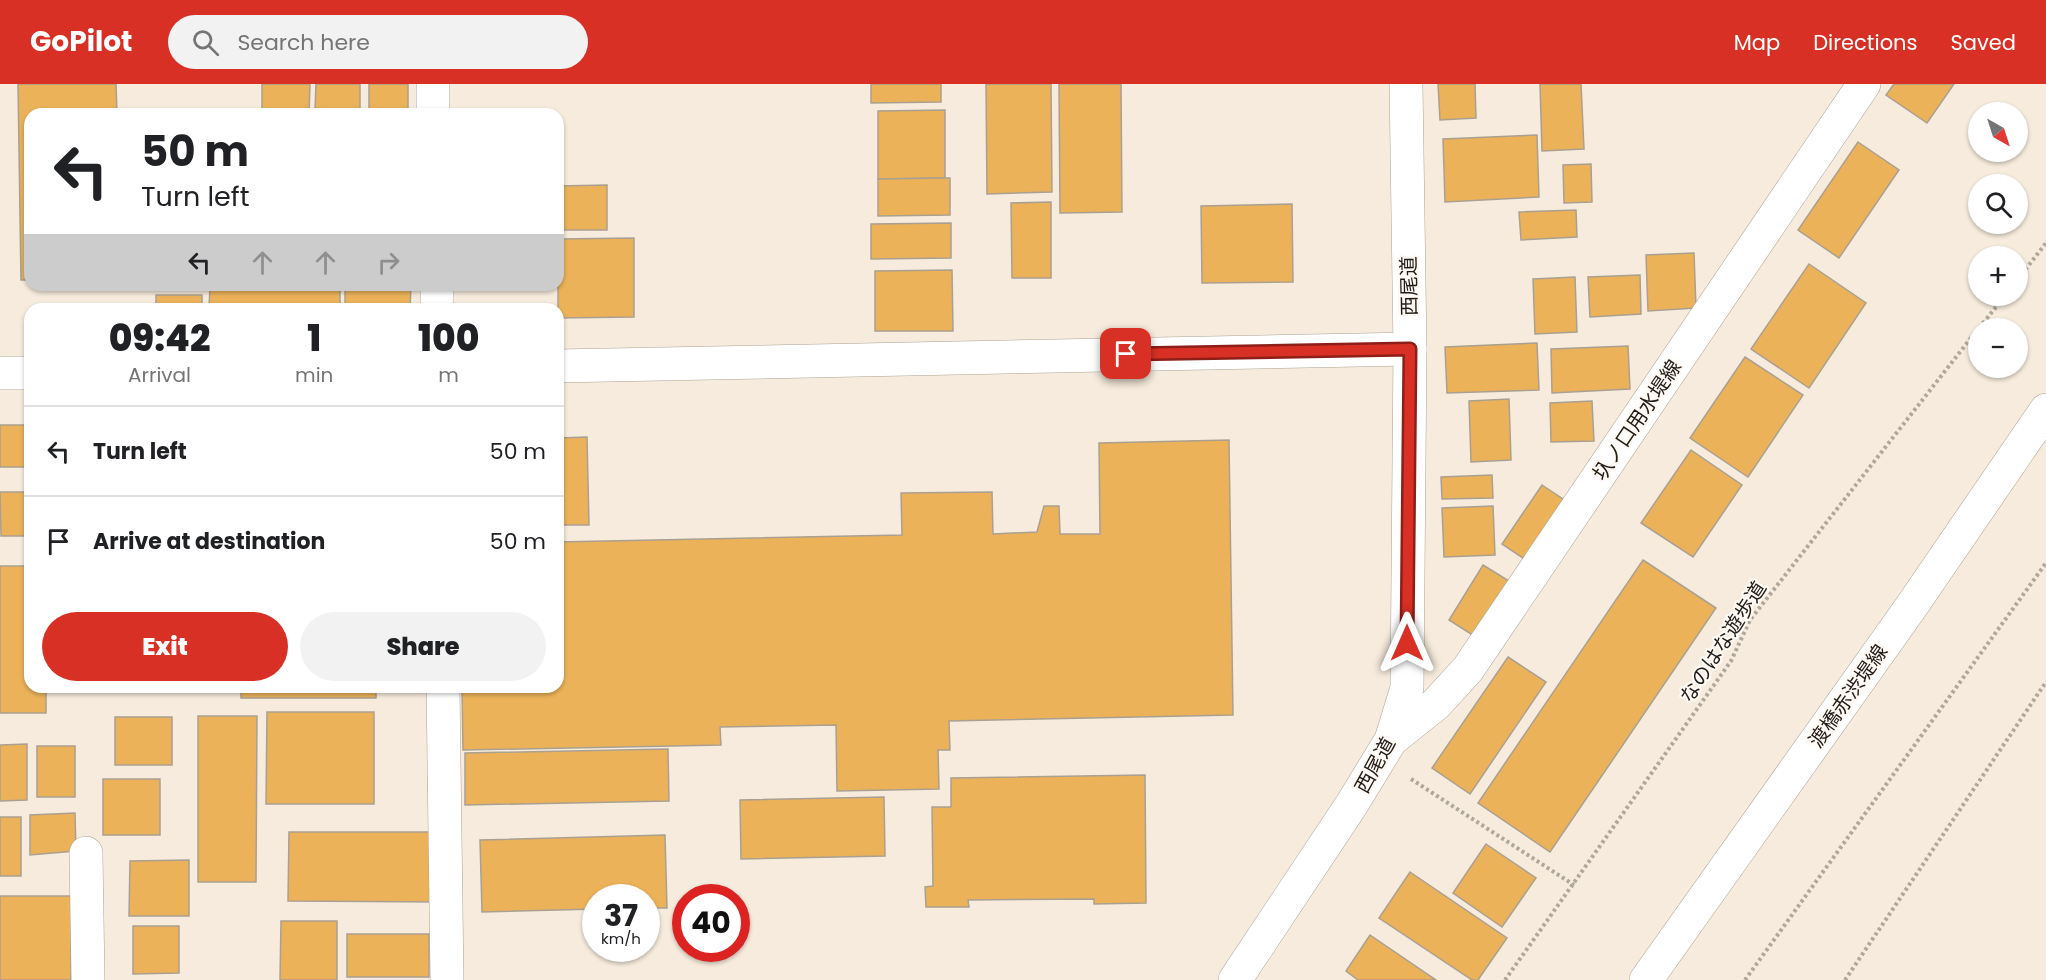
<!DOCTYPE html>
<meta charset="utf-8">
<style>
body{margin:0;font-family:Poppins,"Noto Sans JP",sans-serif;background:#f2f2f2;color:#202124;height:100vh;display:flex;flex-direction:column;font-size:22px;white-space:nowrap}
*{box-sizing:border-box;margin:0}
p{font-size:20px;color:#757577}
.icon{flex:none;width:33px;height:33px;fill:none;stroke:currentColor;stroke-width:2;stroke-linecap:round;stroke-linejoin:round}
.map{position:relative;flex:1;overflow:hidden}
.side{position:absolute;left:24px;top:219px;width:540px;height:390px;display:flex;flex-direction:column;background:#fff;border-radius:18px;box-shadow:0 2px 4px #0004}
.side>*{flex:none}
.hud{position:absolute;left:24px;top:24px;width:540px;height:183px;border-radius:18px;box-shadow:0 2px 4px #0004;background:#fff;color:#202124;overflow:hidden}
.needle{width:39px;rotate:141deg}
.controls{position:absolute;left:1968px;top:18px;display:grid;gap:12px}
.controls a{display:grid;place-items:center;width:60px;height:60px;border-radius:50%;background:#fff;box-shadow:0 2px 4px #0004;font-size:30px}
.speed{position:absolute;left:582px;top:800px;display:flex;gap:12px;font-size:30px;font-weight:700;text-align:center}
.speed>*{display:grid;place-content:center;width:78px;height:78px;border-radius:50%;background:#fff;box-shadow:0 2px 4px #0004;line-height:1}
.speed small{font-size:15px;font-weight:400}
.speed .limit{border:9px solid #d22;background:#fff;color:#111}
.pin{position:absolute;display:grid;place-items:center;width:51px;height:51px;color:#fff;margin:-26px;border-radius:12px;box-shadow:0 3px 9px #0006}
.me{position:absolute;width:66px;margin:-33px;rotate:0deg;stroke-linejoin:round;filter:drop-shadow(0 0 4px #0008)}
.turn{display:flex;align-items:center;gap:21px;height:126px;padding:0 18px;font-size:27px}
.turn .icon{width:78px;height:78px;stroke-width:2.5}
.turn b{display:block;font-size:42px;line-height:51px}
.lanes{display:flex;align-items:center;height:57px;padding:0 18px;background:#0003;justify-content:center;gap:30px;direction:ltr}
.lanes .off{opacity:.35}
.eta{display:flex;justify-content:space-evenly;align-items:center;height:102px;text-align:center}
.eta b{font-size:36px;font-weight:800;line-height:42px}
.primary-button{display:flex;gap:12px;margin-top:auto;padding:12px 18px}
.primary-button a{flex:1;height:69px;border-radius:36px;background:#d93025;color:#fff;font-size:24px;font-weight:800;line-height:69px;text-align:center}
.primary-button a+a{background:#f2f2f2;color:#202124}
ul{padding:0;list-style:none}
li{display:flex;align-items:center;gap:18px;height:90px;padding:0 18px;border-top:2px solid #e0e0e0}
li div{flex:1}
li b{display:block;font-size:22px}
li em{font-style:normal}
header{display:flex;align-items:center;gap:36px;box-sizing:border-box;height:84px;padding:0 30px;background:#d93025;color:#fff}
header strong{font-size:28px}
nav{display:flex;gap:33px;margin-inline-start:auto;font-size:21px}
.search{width:420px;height:54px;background:#f2f2f2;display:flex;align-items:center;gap:15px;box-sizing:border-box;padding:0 21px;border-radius:33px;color:#757577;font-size:22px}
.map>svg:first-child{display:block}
.building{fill:#ebb259;stroke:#aaa091;stroke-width:1.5}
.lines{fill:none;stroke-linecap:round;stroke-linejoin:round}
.street-casing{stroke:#ada294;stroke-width:34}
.secondary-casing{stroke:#ada294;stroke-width:34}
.path{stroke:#afa79b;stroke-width:4;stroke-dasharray:3 3;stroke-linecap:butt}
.street{stroke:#fff;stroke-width:33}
.secondary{stroke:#fff;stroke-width:33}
.route-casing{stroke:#8d1f18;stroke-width:15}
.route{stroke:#d93025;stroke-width:10}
.labels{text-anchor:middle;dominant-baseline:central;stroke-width:4.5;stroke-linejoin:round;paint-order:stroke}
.street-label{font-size:20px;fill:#201c17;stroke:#fef9f3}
</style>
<header>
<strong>GoPilot</strong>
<div class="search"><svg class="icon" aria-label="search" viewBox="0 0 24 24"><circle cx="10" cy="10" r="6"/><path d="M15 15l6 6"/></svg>Search here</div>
<nav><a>Map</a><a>Directions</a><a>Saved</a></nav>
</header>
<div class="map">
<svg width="2046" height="896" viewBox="0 0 2046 896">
<rect width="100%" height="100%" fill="#f6ebdc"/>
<g class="building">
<polygon points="18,0 116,0 117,30 30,30 30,196 21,196"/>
<polygon points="262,0 310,0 309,30 262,30"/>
<polygon points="316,0 360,0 360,27 315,27"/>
<rect x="369" y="0" width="39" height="30"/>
<polygon points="871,0 941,0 941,18 871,19"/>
<polygon points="986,0 1051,0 1052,108 987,110"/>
<polygon points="1059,0 1121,0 1122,128 1060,129"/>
<polygon points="1438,0 1475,0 1476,34 1440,36"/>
<polygon points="1540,0 1581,0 1584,65 1542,67"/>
<polygon points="1894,0 1954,0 1927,39 1886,11"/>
<polygon points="945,26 945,94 878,95 878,27"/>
<polygon points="1537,51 1539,113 1445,118 1443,55"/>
<polygon points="1858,58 1899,86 1839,174 1798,146"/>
<polygon points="1591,80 1592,118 1564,119 1563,81"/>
<polygon points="945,94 950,94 950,131 878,132 878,95"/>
<polygon points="607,101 607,146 558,146 558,102"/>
<polygon points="1051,118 1051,194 1012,194 1011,119"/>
<polygon points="1292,120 1293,198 1202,199 1201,122"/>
<polygon points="1576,126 1577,153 1521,156 1519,128"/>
<polygon points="951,139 951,174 871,175 871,140"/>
<polygon points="634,154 634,233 558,234 558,155"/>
<polygon points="1694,169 1696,224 1648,227 1646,171"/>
<polygon points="1809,180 1866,219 1809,304 1751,265"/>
<polygon points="952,186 953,247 875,247 875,187"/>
<polygon points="1640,191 1641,230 1590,233 1588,193"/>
<polygon points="1575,193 1577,248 1535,250 1533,195"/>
<polygon points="210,201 340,201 340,225 209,225"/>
<polygon points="345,201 411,201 410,225 345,225"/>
<rect x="156" y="211" width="46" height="14"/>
<polygon points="1537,259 1539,306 1447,309 1445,263"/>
<polygon points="1628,262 1630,305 1552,309 1551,265"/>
<polygon points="1745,273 1803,311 1748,393 1690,354"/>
<polygon points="1509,315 1511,376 1471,378 1469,317"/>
<polygon points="1592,317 1594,357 1551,358 1550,319"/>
<rect x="0" y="341" width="30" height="42"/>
<polygon points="587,353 589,441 558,441 558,354"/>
<polygon points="1229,356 1233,631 949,637 950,666 938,666 939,705 837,707 836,641 720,643 721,661 463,666 462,603 558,603 558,458 902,451 901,409 992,408 993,450 1037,448 1044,422 1059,422 1060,450 1100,450 1099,359"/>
<polygon points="1691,366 1742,401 1693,473 1641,439"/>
<polygon points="1492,391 1493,414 1442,415 1441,393"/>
<polygon points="1542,401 1566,417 1526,476 1502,460"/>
<polygon points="0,408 30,408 30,452 1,452"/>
<polygon points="1493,422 1495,471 1444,473 1442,424"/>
<polygon points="1643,476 1716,524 1550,768 1478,719"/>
<polygon points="1483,481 1509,497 1474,552 1449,536"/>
<polygon points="0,482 30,482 30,603 46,603 46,629 0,629"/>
<polygon points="1508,573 1546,598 1470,710 1432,684"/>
<rect x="119" y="603" width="35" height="3"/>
<rect x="172" y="603" width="41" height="4"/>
<rect x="241" y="603" width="135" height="11"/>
<polygon points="267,628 374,628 374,720 266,720"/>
<polygon points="198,632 257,632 256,798 198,798"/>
<rect x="115" y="633" width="57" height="48"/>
<polygon points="27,660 27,716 0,717 0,661"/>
<rect x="37" y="662" width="38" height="51"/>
<polygon points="668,665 669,717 465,721 465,669"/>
<polygon points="1145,691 1146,819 1094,820 1094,815 968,816 969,823 926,823 925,803 933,802 932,723 951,723 951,694"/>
<rect x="103" y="695" width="57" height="56"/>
<polygon points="884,713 885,772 741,775 740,716"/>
<polygon points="75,729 76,767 30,771 30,731"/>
<rect x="0" y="733" width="21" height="59"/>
<polygon points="289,748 442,748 441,818 288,817"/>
<polygon points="665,751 667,824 646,824 646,813 596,813 596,825 482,828 480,756"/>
<polygon points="1486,760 1536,794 1502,843 1453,809"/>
<polygon points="189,776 189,832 129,832 130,777"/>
<polygon points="1410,788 1507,854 1478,896 1472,896 1379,834"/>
<rect x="0" y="812" width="71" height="84"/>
<polygon points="281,837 337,837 337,896 280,896"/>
<polygon points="133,842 179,842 179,889 133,890"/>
<rect x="347" y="850" width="82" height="43"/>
<polygon points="1370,851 1436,896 1358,896 1346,887"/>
</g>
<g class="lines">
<g class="street-casing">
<g id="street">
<polyline points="433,0 433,30"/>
<polyline points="437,201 437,225"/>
<polyline points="558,282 1410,265"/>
<polyline points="0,289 30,289"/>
<polyline points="443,603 447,896"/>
<polyline points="1391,656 1436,620 1468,585 1864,0"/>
<polyline points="86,769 88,896"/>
</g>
</g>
<g class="secondary-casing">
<g id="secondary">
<polyline points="1235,896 1352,720 1391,656 1407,604 1410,265 1406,0"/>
<polyline points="1646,896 1911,523 2046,326"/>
</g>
</g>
<g class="path">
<polyline points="2018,195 2046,159"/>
<polyline points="1979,244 2005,212"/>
<polyline points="1411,695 1574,801"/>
<polyline points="1505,896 1731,577 1750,536 1978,245"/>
<polyline points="1745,896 2046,479"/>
<polyline points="1845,896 2046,598"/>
</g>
<use href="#street" class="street"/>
<use href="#secondary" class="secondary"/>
</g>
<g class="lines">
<g class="route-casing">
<polyline id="route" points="1126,270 1410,265 1407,559"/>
</g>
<use href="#route" class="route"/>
</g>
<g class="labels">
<g class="street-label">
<text transform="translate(1409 202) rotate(-91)">西尾道</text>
<text transform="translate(1637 336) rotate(-56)">圦ノ口用水堤線</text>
<text transform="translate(1723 558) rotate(-57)">なのはな遊歩道</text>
<text transform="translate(1848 612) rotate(-55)">渡橋赤渋堤線</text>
<text transform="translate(1375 681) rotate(-61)">西尾道</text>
</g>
</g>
</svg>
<div class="controls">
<a><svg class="needle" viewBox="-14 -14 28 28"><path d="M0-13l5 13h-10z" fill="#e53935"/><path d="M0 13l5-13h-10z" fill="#757577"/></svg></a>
<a><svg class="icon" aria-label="search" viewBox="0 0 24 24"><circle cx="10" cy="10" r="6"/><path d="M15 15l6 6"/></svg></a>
<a>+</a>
<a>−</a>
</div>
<div class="speed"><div>37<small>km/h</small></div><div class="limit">40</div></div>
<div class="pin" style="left:1126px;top:270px;background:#d93025"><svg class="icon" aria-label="arrive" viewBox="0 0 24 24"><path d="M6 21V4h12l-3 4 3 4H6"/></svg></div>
<svg class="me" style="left:1407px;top:559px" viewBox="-20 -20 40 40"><path d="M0-17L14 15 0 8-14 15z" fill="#d93025" stroke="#fff" stroke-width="4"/></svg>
<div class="hud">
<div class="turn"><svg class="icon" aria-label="left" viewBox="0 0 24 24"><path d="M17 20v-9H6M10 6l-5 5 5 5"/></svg><div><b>50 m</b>Turn left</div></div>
<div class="lanes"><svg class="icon" aria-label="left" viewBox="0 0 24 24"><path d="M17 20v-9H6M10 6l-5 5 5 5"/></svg><svg class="icon off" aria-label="ahead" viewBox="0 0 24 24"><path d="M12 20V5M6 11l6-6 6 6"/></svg><svg class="icon off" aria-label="ahead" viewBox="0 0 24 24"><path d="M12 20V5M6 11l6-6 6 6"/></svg><svg class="icon off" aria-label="right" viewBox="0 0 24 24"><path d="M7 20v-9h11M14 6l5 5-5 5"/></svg></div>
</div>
<section class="side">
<div class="eta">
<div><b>09:42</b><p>Arrival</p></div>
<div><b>1</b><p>min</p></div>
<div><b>100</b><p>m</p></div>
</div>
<ul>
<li><svg class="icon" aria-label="left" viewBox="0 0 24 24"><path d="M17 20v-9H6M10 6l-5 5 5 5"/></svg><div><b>Turn left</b></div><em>50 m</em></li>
<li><svg class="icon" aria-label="arrive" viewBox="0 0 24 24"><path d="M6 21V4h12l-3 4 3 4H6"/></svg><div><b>Arrive at destination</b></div><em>50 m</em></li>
</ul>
<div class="primary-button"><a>Exit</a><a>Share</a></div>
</section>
</div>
